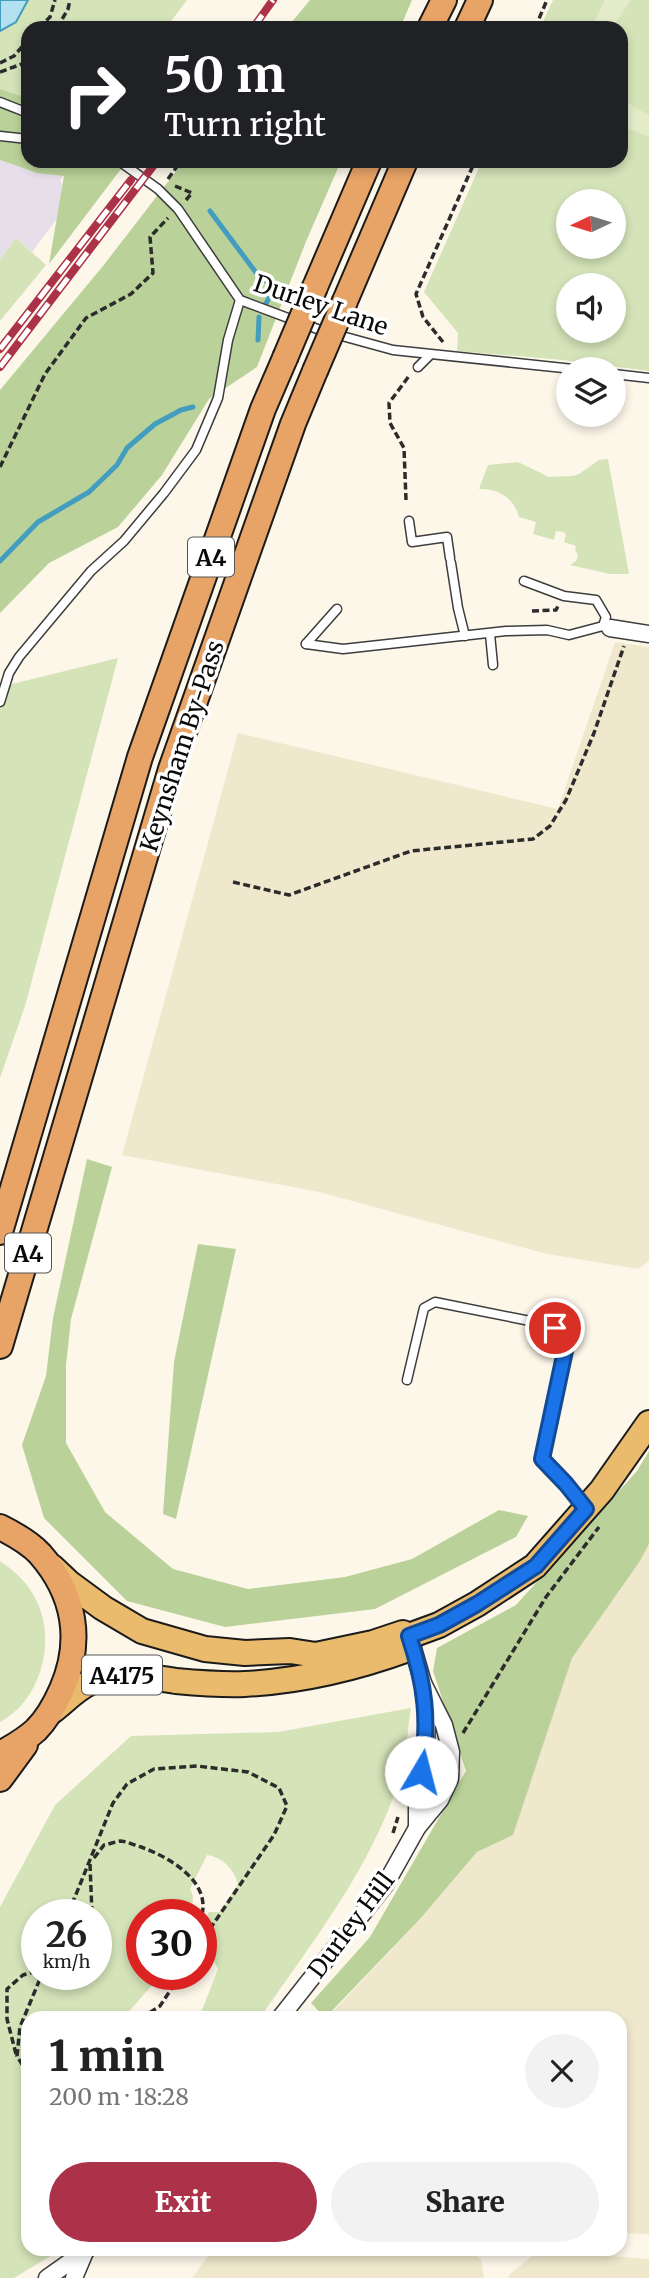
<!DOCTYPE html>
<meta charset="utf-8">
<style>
body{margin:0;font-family:Merriweather,serif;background:#f2f2f2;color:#222;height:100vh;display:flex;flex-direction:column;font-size:26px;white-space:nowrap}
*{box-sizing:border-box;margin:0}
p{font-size:23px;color:#767676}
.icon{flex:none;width:38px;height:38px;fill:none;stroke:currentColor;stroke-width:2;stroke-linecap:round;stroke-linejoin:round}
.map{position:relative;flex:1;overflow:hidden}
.panel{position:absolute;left:21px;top:2011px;width:606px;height:245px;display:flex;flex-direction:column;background:#fff;border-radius:21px;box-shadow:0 4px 10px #0003}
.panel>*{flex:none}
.banner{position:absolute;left:21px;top:21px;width:607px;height:147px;border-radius:21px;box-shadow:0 4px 10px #0003;background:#202124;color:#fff;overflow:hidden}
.needle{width:46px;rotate:266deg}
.tools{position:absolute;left:556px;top:189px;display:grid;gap:14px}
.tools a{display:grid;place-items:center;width:70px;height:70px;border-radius:50%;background:#fff;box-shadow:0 4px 10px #0003;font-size:35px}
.speed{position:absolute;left:21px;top:1899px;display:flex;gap:14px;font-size:35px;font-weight:700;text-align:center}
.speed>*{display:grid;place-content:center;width:91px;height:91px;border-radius:50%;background:#fff;box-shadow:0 4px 10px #0003;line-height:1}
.speed small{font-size:18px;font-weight:400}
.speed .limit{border:10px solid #d22;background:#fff;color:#111}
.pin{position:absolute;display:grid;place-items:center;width:60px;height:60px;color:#fff;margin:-30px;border:4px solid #fff;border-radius:50%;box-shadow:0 2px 7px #0007}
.me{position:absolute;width:77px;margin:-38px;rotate:8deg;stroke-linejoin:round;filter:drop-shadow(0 0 5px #0008)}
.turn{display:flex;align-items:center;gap:24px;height:147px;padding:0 28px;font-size:32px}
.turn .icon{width:91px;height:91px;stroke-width:2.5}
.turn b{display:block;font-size:49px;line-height:60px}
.round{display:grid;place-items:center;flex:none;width:74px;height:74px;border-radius:37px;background:#f2f2f2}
.overview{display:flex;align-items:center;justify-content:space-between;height:119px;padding:0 28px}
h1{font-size:42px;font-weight:800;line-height:52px}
.action{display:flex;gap:14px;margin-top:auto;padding:14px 28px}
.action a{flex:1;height:80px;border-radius:42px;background:#ab3248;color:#fff;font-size:28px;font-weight:800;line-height:80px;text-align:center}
.action a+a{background:#f2f2f2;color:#222}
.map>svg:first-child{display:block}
.industrial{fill:#e6dfe9}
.farmland{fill:#f0e8cd}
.green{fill:#d4e3b8;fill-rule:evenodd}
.forest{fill:#bad299}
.pitch{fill:#e4ebc9}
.water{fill:#b4e1ef;stroke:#439dbe;stroke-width:2}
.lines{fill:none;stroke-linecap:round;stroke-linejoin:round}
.stream{stroke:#439dbe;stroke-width:5}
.service-casing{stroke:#3d3d3d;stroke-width:11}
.minor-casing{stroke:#3d3d3d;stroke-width:19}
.primary-casing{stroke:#1b1b1b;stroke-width:28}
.trunk-casing{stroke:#1b1b1b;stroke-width:28}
.path{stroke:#2c2c2c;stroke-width:3.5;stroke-dasharray:7 3.5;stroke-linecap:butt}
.service{stroke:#fff;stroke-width:8}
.minor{stroke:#fff;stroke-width:16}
.primary{stroke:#eabb6d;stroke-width:24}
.trunk{stroke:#e8a366;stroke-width:24}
.rail-casing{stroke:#ab3248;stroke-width:8}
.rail{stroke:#fff;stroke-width:5;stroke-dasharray:16;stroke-linecap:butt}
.trunk-bridge-casing{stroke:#1b1b1b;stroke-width:28;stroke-linecap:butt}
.trunk-bridge{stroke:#e8a366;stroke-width:24}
.route-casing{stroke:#114b97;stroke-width:18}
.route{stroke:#1a73e8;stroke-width:12}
.labels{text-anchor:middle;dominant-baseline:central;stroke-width:7;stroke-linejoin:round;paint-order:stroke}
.shield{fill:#fff;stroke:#545454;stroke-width:2}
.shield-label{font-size:23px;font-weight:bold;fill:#0a0a0a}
.street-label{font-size:24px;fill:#0a0a0a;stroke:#fff}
</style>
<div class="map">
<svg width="649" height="2278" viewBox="0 0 649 2278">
<rect width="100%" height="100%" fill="#fdf7ea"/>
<polygon class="industrial" points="0,160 37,173 64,175 60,181 71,200 32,252 16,238 0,259"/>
<g class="farmland">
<polygon points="615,642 649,647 649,1261 638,1269 547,1254 319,1192 122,1155 238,733 558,809"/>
<polygon points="649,1544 649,2234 620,2233 620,2018 327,2018 420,1919 477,1852 513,1835 572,1657 640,1561"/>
<polygon points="213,2249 465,2249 481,2259 484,2278 192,2278"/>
<polygon points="557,2252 649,2259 649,2278 508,2278 510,2274 532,2256"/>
</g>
<g class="green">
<polygon points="28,0 187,0 166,28 28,28 28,98 0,89 0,31 16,22"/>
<path d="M 553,0 L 649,0 L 649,371 L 562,360 L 457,351 L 458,333 L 424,292 L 482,161 L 621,161 L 621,28 L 540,28 ZM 569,201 L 614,201 L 614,247 L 569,247 ZM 569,285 L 614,285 L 614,331 L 569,331 Z"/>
<polygon points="16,238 46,265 0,321 0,259"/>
<path d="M 608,459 L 629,574 L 610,574 L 570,565 L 576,561 L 578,555 L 575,550 L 576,546 L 564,542 L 566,535 L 564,532 L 556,531 L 554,540 L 533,534 L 536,522 L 519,517 C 514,498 498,488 479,489 L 488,465 L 518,462 L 549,477 L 572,476 L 579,474 L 599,460 Z"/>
<polygon points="118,658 25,1006 0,1078 0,687"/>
<path d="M 0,1561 C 15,1571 28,1583 36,1600 C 57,1640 41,1701 0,1722 Z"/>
<path d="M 411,1708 C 407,1731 407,1756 400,1777 C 373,1866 312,1942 260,2018 L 199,2018 L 218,1969 L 209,1951 L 201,1951 L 201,1927 L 209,1912 L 220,1912 L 238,1884 C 234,1869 222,1857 207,1855 L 190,1889 L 193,1896 L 192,1914 L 142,1914 L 142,1974 L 162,1974 L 123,2018 L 28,2018 L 28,2249 L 62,2249 L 14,2278 L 0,2278 L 0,1907 L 55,1805 L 131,1736 L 278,1732 ZM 96,1914 L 96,1974 L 37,1974 L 37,1914 Z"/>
</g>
<g class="forest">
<polygon points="310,0 412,0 400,28 287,28"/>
<polygon points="0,89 28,98 28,161 127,161 49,264 64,176 37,173 0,160"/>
<polygon points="184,161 341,161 305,244 257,367 209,399 162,475 118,527 49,563 0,613 0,390 103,266"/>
<polygon points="87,1159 112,1167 71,1319 66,1365 66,1443 105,1512 173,1569 248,1589 345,1577 412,1559 499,1510 528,1516 516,1537 375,1609 225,1627 127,1601 44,1518 22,1445 46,1376 53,1318"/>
<polygon points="198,1244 236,1249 176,1519 163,1514 174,1362"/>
<polygon points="649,1451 649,1544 640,1561 572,1658 513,1835 477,1852 420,1919 325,2018 311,2003 370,1937 466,1771 433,1671 437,1648 516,1605 637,1471"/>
</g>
<g class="pitch">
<polygon points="605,0 631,0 612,28 591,28"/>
<polygon points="621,95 631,105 649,115 649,137 630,129 621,123"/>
</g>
<polygon class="water" points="0,0 28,0 16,22 0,31"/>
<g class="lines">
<g class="stream">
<polyline points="210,211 260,278 276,286 265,305"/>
<polyline points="258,340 259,317"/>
<polyline points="0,561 38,522 89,492 117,465 127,448 155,424 181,410 193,407"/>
</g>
<g class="service-casing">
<g id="service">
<polyline points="0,102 28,113"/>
<polyline points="0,136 28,139"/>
<polyline points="119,161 158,189 178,209 240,300 320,330 393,350 573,369"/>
<polyline points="418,367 430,355"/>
<polyline points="614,374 649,378"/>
<polyline points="409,521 412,542 447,537 450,558"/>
<polyline points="451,563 458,608 465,636"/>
<polyline points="524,581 564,596 596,600 606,617 603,626"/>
<polyline points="490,634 493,665"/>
<polyline points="306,644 343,649 506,631 547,630 569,635 603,626 610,628"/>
<polyline points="306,644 337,609"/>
<polyline points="0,702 9,673 19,657 91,571 124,541 164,493 196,450 218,398 228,340 240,300"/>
<polyline points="407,1380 424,1308 435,1302 535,1322 563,1333 566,1341 565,1351 542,1459 584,1507"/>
</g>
</g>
<g class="minor-casing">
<g id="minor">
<polyline points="610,628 649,634"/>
<polyline points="410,1638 423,1683 427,1716 426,1746 417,1797 417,1828"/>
<polyline points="280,2018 385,1885 417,1828 440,1800 450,1779 451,1752 444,1725 423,1683"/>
<polyline points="47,2278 88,2249"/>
<polyline points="74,2278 85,2252"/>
</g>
</g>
<g class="primary-casing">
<g id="primary">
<polyline points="52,1567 69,1583 103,1608 142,1631 205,1649 245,1653 290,1651 316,1655 373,1643 403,1633 409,1636 439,1625 477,1604 535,1566 602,1490 649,1423"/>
<path d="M 52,1711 C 64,1702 77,1688 91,1682 C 119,1670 147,1677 176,1681 C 198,1683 222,1685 245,1684 C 301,1681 356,1668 408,1649 L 409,1637"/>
</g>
</g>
<g class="trunk-casing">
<g id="trunk">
<polyline points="430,28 444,0"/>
<polyline points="467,28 480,0"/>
<polyline points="315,287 369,161"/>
<polyline points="345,301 405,161"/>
<polyline points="0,1232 140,757 263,409 285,358"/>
<polyline points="0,1346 171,769 293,424 315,371"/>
<path d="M 0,1527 C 14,1534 29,1542 40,1554 C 75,1594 83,1641 62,1689 C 55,1705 48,1718 36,1730 C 25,1740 13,1747 0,1754"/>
<polyline points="0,1779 25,1745"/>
</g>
</g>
<g class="path">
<polyline points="39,28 50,17 55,0"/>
<polyline points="57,28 68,9 70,0"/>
<polyline points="535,28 547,0"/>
<polyline points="0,63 14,56 28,40"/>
<polyline points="0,72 22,64 28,59"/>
<polyline points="168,179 181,161"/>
<polyline points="175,186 192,193 186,200"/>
<polyline points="443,342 423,317 416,294 475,161"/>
<polyline points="0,467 45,374 86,318 131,294 153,273 150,237 168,218"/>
<polyline points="406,500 404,448 390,423 389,403 409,376"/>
<polyline points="532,611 556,610 558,606"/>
<polyline points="233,882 289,895 411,851 533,839 550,826 566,800 594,733 624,646"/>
<polyline points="463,1733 546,1597 599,1527"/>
<polyline points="393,1833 398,1817"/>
<path d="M 94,1858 L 104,1845 C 109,1844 115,1842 120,1841 C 126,1841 134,1845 141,1847 C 169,1857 213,1882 201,1918"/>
<polyline points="90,1864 92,1914"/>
<polyline points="68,1914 113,1803 127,1784 154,1769 197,1766 248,1772 279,1788 287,1806 274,1835 201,1942"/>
<polyline points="141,2018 160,2006 181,1974"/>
<polyline points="16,2054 7,2019 7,1989 23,1975 37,1971"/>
<polyline points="28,2074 17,2056 20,2027 42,1974"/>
</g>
<use href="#service" class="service"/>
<use href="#minor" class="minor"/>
<use href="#primary" class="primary"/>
<use href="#trunk" class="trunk"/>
<g class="rail-casing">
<g id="rail">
<polyline points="253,28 273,0"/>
<polyline points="0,349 131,180"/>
<polyline points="0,367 157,161"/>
</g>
</g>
<use href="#rail" class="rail"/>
<g class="trunk-bridge-casing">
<g id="trunk-bridge">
<polyline points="285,358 315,287"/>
<polyline points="315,371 345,301"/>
</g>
</g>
<use href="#trunk-bridge" class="trunk-bridge"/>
</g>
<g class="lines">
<g class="route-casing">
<path id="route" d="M 421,1772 C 430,1722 425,1684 409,1636 L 439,1625 L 477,1604 L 536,1566 L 586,1509 L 566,1484 L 542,1459 L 565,1351 C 566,1339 565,1334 555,1328"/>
</g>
<use href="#route" class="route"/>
</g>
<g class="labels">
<g class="shield">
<rect x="188" y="537.5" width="46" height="39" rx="5"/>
<rect x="5" y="1233.5" width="46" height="39" rx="5"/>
<rect x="82" y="1655.5" width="80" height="39" rx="5"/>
</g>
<g class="shield-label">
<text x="211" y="557">A4</text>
<text x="28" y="1253">A4</text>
<text x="122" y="1675">A4175</text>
</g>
<g class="street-label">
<text transform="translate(321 305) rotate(19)">Durley Lane</text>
<text transform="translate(182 746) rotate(-72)">Keynsham By-Pass</text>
<text transform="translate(351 1925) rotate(-53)">Durley Hill</text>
</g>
</g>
</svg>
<div class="tools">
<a><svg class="needle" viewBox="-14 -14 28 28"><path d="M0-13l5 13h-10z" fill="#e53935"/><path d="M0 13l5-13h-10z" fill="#767676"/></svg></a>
<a><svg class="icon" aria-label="sound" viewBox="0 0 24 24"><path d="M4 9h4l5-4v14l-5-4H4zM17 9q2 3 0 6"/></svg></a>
<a><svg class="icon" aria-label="layers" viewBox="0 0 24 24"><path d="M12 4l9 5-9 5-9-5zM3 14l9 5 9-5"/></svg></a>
</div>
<div class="speed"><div>26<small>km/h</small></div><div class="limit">30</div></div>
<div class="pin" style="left:555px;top:1328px;background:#d93025"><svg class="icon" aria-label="arrive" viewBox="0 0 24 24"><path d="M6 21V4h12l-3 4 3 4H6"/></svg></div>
<svg class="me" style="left:421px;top:1772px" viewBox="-20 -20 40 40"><circle r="19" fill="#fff"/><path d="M0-13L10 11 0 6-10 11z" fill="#1a73e8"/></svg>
<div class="banner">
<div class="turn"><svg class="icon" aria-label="right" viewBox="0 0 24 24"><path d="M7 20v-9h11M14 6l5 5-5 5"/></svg><div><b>50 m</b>Turn right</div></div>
</div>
<section class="panel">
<div class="overview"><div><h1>1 min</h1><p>200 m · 18:28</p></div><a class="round"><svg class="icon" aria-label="close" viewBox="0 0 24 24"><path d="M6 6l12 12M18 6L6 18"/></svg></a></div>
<div class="action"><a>Exit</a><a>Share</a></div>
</section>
</div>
